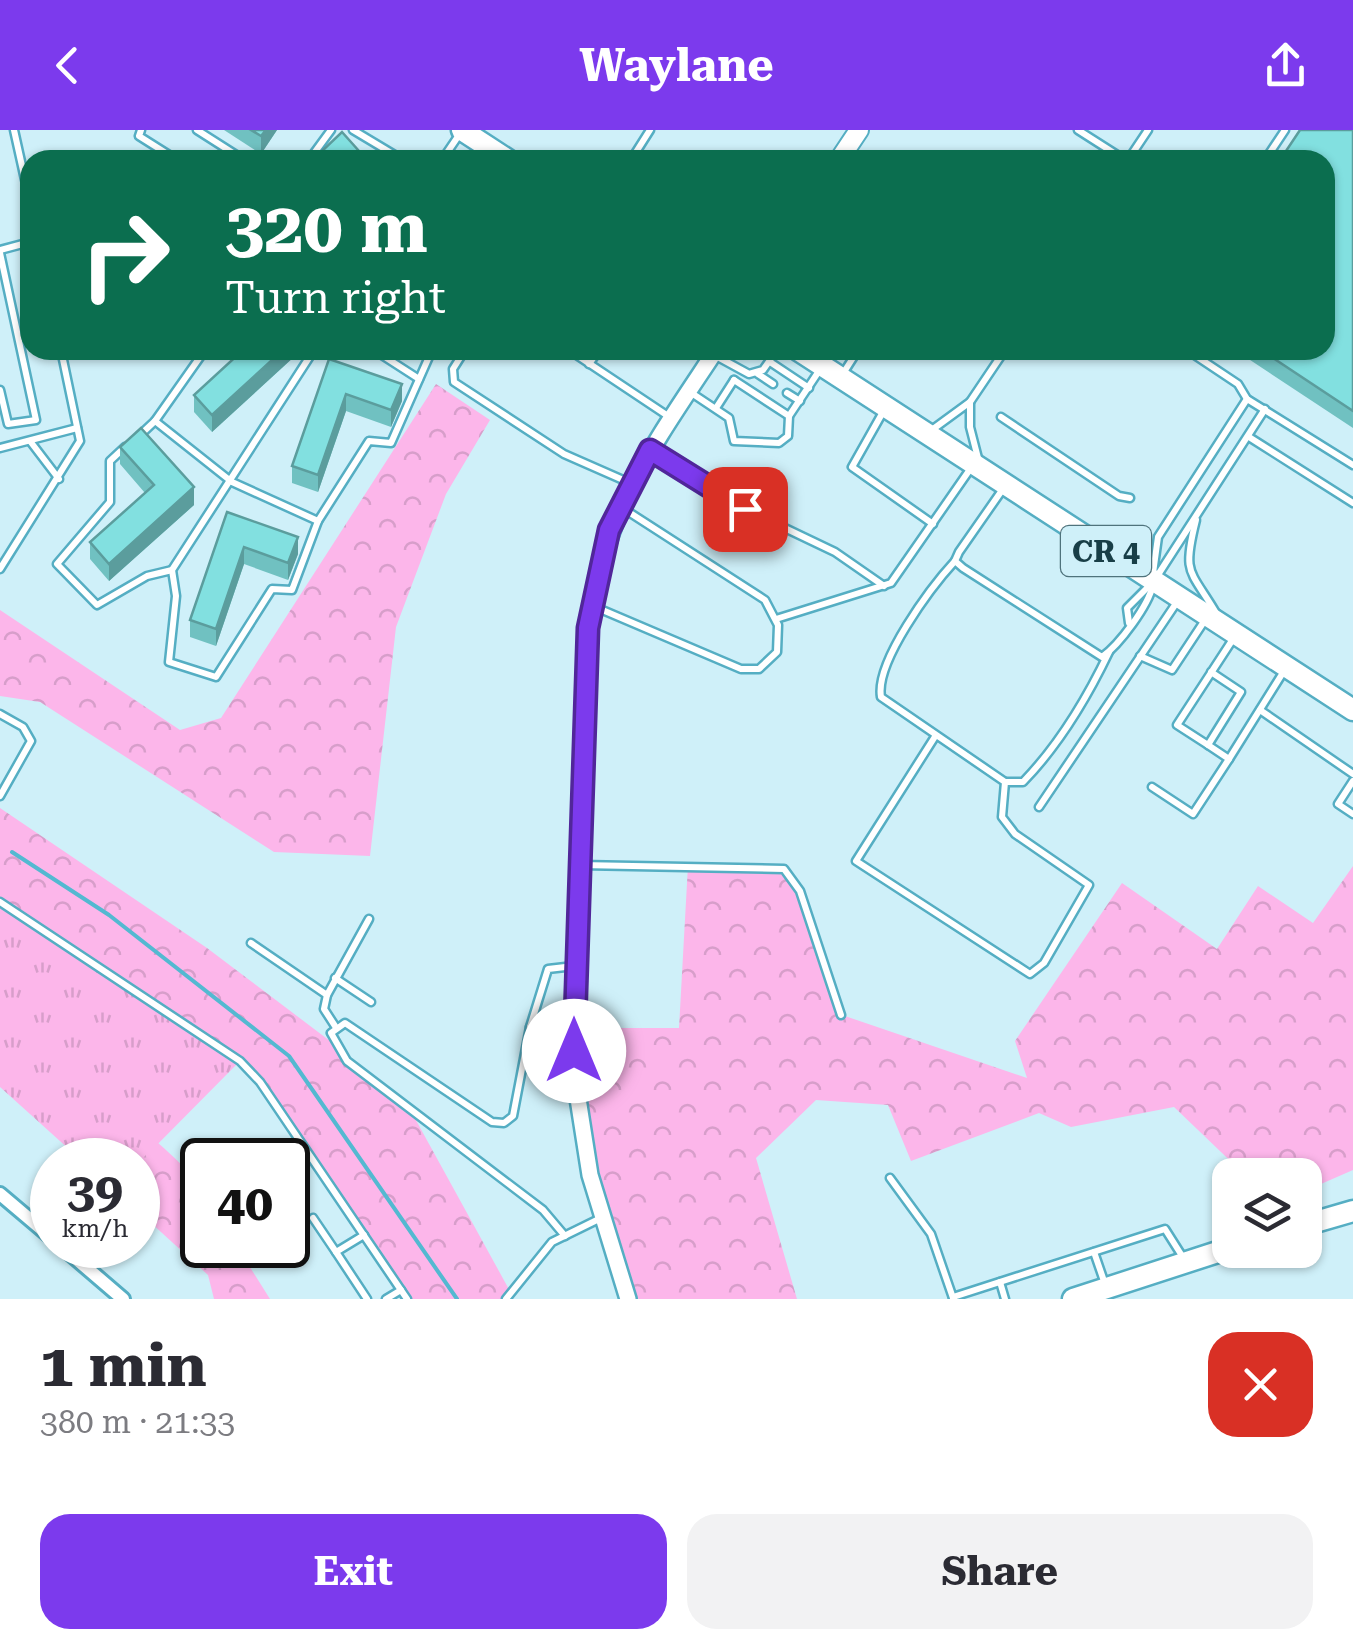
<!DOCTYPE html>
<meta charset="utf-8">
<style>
body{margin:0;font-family:"Roboto Serif",serif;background:#f2f2f3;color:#2b2b33;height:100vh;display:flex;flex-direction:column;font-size:38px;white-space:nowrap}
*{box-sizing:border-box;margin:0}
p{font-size:32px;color:#7c7c81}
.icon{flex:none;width:55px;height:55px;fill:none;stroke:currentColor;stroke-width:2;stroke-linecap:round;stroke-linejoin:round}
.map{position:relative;height:1169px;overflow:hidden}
.side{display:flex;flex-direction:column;background:#fff;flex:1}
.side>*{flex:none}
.guide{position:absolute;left:20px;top:20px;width:1315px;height:210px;border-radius:30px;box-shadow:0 2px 8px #0004;background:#0b6e4f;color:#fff;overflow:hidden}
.buttons{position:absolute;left:1212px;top:1028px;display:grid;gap:20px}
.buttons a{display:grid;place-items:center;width:110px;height:110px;border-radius:20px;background:#fff;box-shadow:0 2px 8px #0004;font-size:50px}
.speed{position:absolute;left:30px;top:1008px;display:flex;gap:20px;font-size:50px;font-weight:700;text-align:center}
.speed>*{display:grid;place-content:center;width:130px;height:130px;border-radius:50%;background:#fff;box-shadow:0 2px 8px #0004;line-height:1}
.speed small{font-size:25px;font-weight:400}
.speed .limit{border:5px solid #111;border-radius:15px;background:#fff;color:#111}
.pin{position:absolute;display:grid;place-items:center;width:85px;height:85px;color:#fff;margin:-42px;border-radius:20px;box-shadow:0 5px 15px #0006}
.me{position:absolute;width:110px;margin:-55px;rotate:0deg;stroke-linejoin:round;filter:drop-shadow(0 0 8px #0008)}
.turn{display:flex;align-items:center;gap:35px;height:210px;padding:0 40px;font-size:45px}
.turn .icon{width:130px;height:130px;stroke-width:2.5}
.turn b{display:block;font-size:70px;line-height:85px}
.round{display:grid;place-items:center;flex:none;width:105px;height:105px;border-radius:30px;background:#f2f2f3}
.overview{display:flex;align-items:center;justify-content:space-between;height:170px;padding:0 40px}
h1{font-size:60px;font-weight:700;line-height:75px}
.primary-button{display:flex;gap:20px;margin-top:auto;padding:20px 40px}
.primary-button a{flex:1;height:115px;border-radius:30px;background:#7c3aed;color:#fff;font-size:40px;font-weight:700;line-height:115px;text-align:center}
.primary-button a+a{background:#f2f2f3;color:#2b2b33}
header{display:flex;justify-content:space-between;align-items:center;height:130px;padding:0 40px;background:#7c3aed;color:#fff;font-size:45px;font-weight:700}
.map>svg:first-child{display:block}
.grass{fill:url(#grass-tufts)}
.forest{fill:url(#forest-crowns)}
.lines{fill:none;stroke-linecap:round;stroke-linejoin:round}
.stream{stroke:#53b9d1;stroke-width:4}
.service-casing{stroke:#55aec3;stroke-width:11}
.minor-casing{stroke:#55aec3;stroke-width:18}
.tertiary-casing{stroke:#55aec3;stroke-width:20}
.secondary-casing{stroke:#55aec3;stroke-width:22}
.primary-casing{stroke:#55aec3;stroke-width:25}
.service{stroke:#fff;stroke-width:6}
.minor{stroke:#fff;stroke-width:12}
.tertiary{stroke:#fff;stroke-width:15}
.secondary{stroke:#fff;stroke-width:18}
.primary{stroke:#fff;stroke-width:20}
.wall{fill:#70c1c1}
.shaded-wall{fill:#5b9d9d}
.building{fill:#82e0e0;stroke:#5b9d9d;stroke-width:2.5}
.route-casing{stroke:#51269a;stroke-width:25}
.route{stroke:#7c3aed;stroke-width:18}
.labels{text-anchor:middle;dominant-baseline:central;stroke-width:10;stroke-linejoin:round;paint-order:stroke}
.shield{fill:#cff0f9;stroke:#4f737c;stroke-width:2.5}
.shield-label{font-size:30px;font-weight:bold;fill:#183e47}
</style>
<header><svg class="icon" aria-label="back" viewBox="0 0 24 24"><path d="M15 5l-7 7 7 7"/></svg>Waylane<svg class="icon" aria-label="share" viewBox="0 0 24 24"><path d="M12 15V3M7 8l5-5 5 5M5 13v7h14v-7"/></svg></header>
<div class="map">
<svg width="1353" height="1169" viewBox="0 0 1353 1169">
<defs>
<pattern id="grass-tufts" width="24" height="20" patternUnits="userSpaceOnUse" patternTransform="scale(2.5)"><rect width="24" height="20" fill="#fcb6ea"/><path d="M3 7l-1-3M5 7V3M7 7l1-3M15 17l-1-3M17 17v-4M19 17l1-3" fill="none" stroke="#d79eca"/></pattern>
<pattern id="forest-crowns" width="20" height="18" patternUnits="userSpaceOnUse" patternTransform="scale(2.5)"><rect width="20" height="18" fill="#fcb6ea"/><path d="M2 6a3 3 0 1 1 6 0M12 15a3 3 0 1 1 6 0" fill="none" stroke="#d79eca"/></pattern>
</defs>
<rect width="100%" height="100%" fill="#cff0f9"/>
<polygon class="grass" points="0,772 240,931 138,1034 138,1030 81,1030 0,957"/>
<g class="forest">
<polygon points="436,254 490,290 446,364 396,497 370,726 274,722 40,572 0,566 0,480 180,600 221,588"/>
<polygon points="0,678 207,818 334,914 347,931 412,983 511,1163 506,1169 405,1169 260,952 240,931 0,772"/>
<polygon points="688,735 784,739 800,761 842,885 1027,948 1015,911 1122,753 1217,819 1258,756 1313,793 1353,736 1353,1040 1305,1061 1305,1045 1245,1045 1174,977 1071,997 1039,983 911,1031 888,975 816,970 756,1028 797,1169 628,1169 597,1071 573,898 679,898"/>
<path d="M 157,1012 C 204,1054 202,1053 202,1115 L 236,1115 L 270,1169 L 214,1169 L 208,1145 L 138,1081 L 138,1034 Z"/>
</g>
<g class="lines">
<polyline class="stream" points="12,722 109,785 289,926 457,1169"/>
<g class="service-casing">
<g id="service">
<polyline points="14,0 30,72"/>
<polyline points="141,0 139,6 177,30"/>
<polyline points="197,0 244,30"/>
<polyline points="353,0 403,30"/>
<polyline points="1078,0 1125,30"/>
<polyline points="309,30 331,0"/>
<polyline points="442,30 459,5"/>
<polyline points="631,30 650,0"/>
<polyline points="1128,30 1148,0"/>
<polyline points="1265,30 1285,0"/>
<polyline points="0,120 30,112"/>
<polyline points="0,123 36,290 8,294 0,260"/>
<polyline points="205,220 155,291 232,352 318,391"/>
<polyline points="314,220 172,440 176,466 169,532 216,547 272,459 292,460 318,391 369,311 391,313 432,220"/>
<polyline points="374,220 419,249"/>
<polyline points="465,220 453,239 454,252 564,324 630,353"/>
<polyline points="569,220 671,288"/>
<polyline points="705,220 749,244 763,240 777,220"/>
<polyline points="1187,220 1238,254 1247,269 1353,335"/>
<polyline points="770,232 809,258"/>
<polyline points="589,234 599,220"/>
<polyline points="844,242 858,220"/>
<polyline points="758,244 773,254"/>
<polyline points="734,250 789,286"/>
<polyline points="690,262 729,288 734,311 779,313 788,306 789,286 819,241"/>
<polyline points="787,263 800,271"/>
<polyline points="970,272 1005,220"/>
<polyline points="716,278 734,250"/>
<polyline points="883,282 852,337 933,394"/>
<polyline points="1001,287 1119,366 1130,368"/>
<polyline points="929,302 970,272 970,297 979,332"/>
<polyline points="139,306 155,291"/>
<polyline points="1249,307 1353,373"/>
<polyline points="30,311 59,349"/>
<polyline points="125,317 110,331 110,372 57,434 97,475 147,446 172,440"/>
<polyline points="0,318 77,298"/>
<polyline points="652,322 745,379 835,422 884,456"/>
<path d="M 1005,356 L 959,422 L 955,431 L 963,438 L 1102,527 C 1120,514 1148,476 1153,455"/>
<path d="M 1196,390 C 1182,445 1190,439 1216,483"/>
<polyline points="0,439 80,311 61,220"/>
<polyline points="1153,443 1158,407 1247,269"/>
<polyline points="593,476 741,539 759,539 777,522 778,495 765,470 624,379"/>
<polyline points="776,489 891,453 973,335"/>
<polyline points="1129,493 1127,478 1154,451 1265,279"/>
<polyline points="1140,526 1172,540 1207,487"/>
<polyline points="1211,542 1241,562 1208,615 1177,595 1235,506"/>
<polyline points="1260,580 1353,644"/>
<polyline points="0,584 23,597 31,611 0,666"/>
<path d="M 936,605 L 856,731 L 1030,844 L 1044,833 L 1089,755 L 1015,704 L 1002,687 L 1005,652 L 881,567 C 875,532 931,457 955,431"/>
<polyline points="1229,629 1284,541"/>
<polyline points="1353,651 1338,674 1353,684"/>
<path d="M 1005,652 L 1023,652 C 1058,616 1087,568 1109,522"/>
<polyline points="1152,657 1193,684 1229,629 1208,615"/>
<polyline points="1039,677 1179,469"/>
<polyline points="580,735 784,739 800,761 841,885"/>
<polyline points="0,772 240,931 260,952 407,1169"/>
<polyline points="251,813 327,865"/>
<polyline points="335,848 371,872"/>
<polyline points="335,896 324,879 327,865 369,789"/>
<polyline points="530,897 513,986 504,993 492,992 345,893 331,903 347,931 543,1080 565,1106"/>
<polyline points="573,907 530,897 548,839 574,836"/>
<polyline points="890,1048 931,1104 953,1168"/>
<polyline points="313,1088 336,1122"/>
<polyline points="364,1105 336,1122 367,1169"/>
<polyline points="1094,1122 1105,1154"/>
<polyline points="1000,1152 1005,1169"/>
<polyline points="953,1167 1165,1099 1184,1129"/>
<polyline points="386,1169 401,1160"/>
<polyline points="506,1169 552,1112 601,1088"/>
</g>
</g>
<g class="minor-casing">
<g id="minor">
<polyline points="0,1064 52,1108"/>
<polyline points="60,1115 123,1169"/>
</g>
</g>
<g class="tertiary-casing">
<path id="tertiary" d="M 628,1169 L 590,1045 L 574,943 L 587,498 C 607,376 650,320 716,220"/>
</g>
<g class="secondary-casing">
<polyline id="secondary" points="839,30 859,0"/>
</g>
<g class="primary-casing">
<g id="primary">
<polyline points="462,0 508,30"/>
<polyline points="798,220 1353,580"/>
<polyline points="1305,1095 1353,1081"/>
<polyline points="1073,1169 1230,1118"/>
</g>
</g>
<use href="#service" class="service"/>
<use href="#minor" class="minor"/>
<use href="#tertiary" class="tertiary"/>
<use href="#secondary" class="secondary"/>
<use href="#primary" class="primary"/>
</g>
<g class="wall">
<polygon points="224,0 277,0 261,24"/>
<polygon points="1353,0 1353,298 1235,220 1325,220"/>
<polygon points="296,220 296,225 212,302 194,282 194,265"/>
<polygon points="329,229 402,271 391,297 346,281 318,362 292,353 292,336"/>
<polygon points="120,317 194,375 109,451 90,429 90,412 145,363 120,334"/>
<polygon points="227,382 298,424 288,450 244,434 216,516 190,507 190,490"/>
</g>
<g class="shaded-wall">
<polygon points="266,0 277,0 261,24 261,6"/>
<polygon points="283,220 296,220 296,225 212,302 212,285"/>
<polygon points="402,254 402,271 391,297 391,280"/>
<polygon points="346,264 346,281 318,362 318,345"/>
<polygon points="194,357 194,375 109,451 109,434"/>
<polygon points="298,407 298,424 288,450 288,433"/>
<polygon points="244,417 244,434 216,516 216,499"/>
</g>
<g class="building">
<polygon points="251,0 266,0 261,6"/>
<polygon points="1300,0 1353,0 1353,281 1261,220 1325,220 1325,30 1280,30"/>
<polygon points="342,2 367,30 330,30 322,21"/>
<polygon points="243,220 283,220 212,285 194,265"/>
<polygon points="329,229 402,254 391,280 346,264 318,345 292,336"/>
<polygon points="141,298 194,357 109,434 90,412 154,355 120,317"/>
<polygon points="227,382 298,407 288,433 244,417 216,499 190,490"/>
</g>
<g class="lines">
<g class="route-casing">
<polyline id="route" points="574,921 588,498 609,400 650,320 745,379"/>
</g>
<use href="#route" class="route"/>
</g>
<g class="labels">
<rect class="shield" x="1061" y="396" width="90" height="50" rx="8"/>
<g class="shield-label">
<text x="1106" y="421">CR 4</text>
</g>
</g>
</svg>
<div class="buttons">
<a><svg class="icon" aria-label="layers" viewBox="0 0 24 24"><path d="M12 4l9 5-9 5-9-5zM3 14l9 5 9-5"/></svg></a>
</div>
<div class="speed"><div>39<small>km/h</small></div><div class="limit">40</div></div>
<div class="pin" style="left:745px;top:379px;background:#d93025"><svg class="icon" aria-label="arrive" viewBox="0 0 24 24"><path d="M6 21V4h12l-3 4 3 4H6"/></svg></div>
<svg class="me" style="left:574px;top:921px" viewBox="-20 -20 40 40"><circle r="19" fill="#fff"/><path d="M0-13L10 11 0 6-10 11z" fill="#7c3aed"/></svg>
<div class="guide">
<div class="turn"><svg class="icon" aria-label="right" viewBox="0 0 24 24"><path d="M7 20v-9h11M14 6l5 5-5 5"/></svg><div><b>320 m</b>Turn right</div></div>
</div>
</div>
<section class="side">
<div class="overview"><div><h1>1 min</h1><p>380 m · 21:33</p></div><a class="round" style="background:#d93025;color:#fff"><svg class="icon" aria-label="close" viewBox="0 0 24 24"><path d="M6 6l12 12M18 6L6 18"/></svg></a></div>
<div class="primary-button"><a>Exit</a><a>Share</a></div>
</section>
